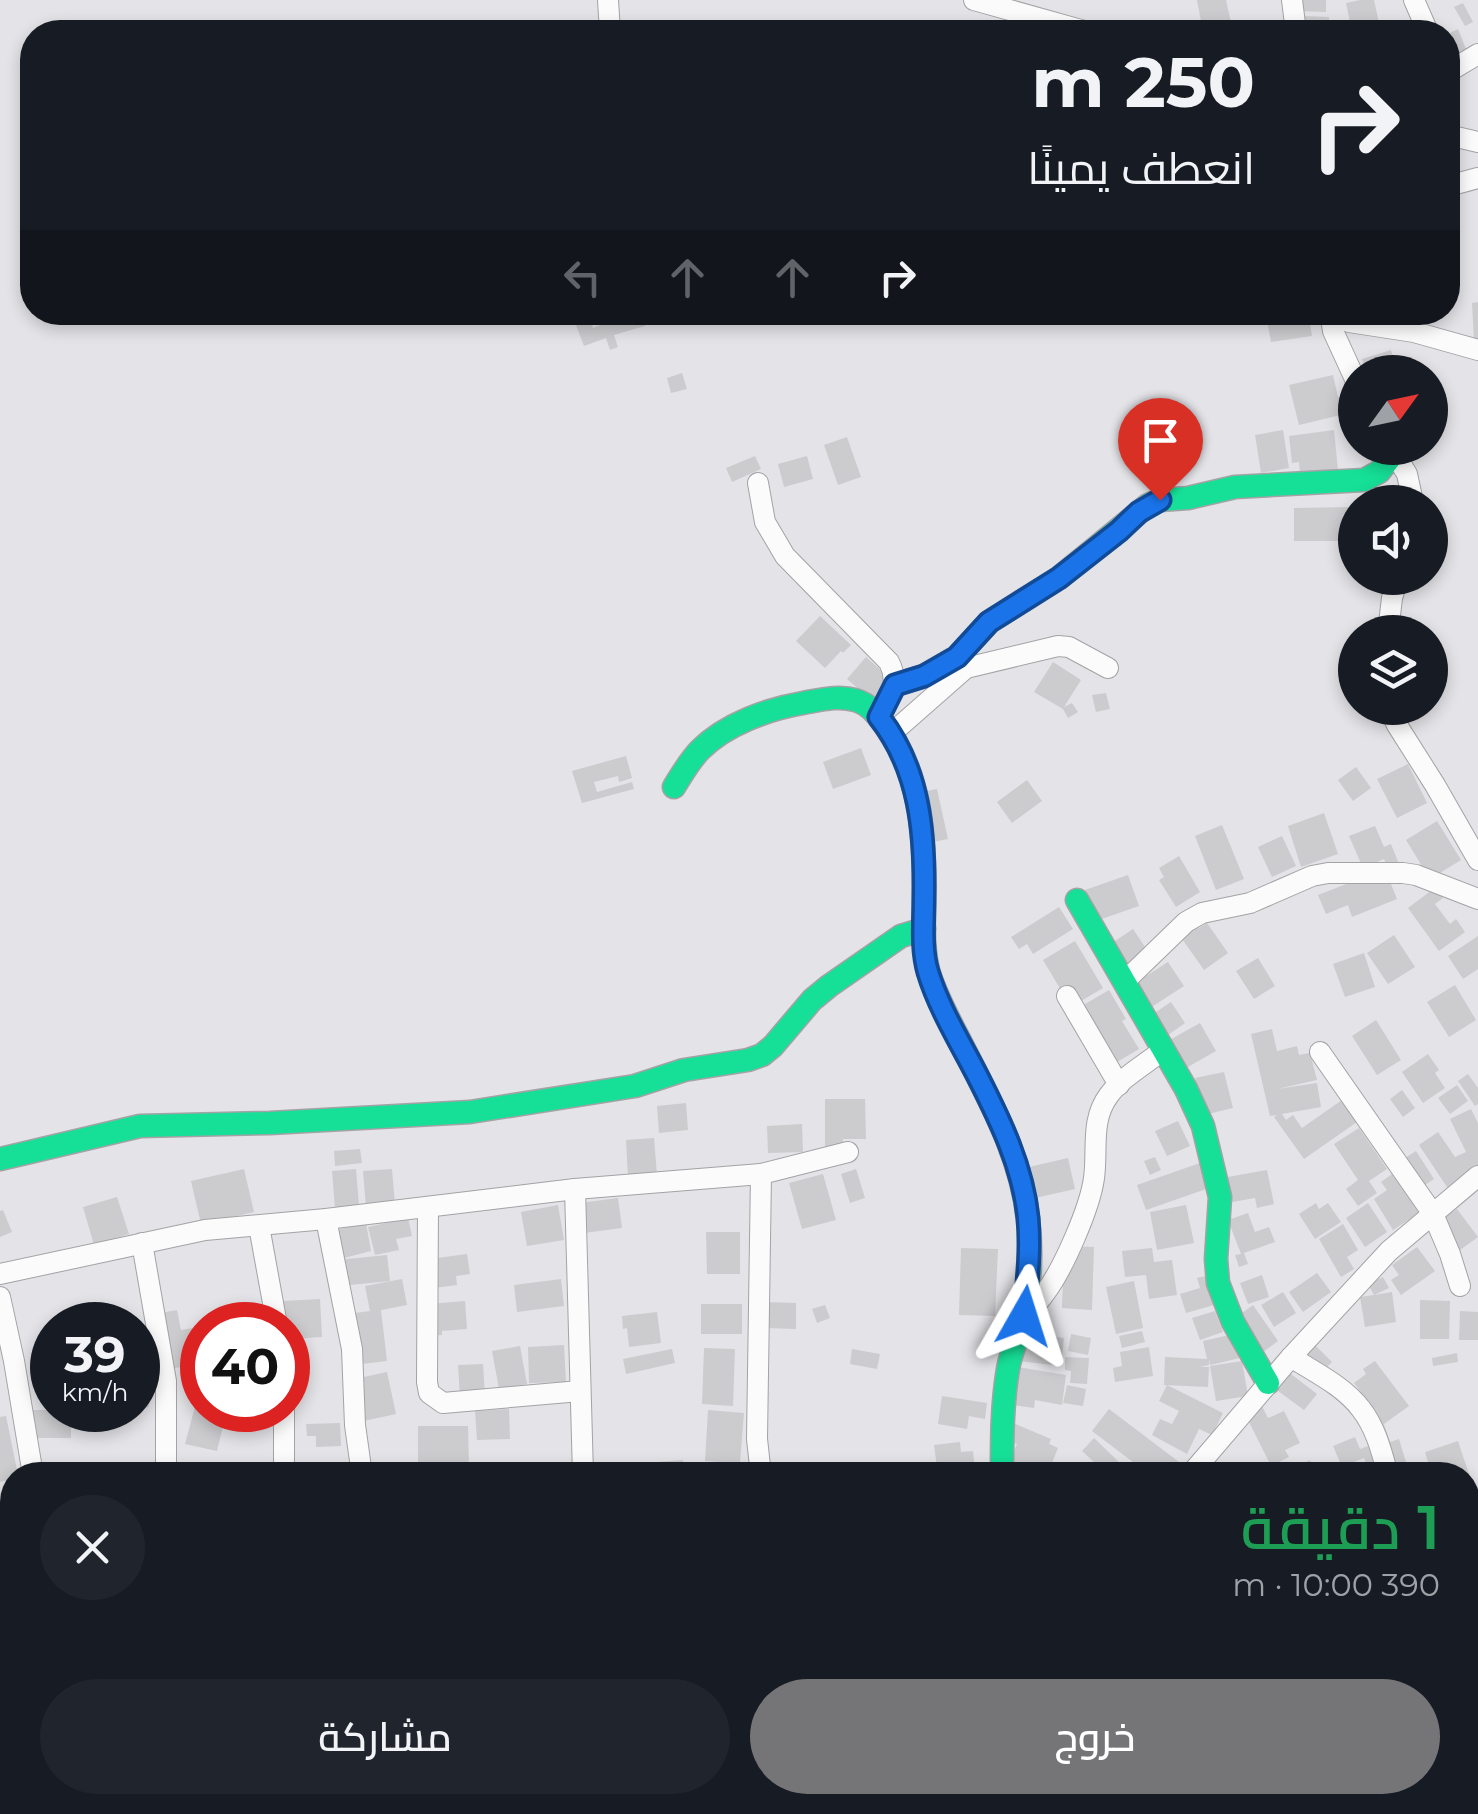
<!DOCTYPE html>
<html lang="ar">
<meta charset="utf-8">
<style>
body{margin:0;font-family:Montserrat,Cairo,sans-serif;background:#20242c;color:#f1f3f6;direction:rtl;height:100vh;display:flex;flex-direction:column;font-size:38px;white-space:nowrap}
*{box-sizing:border-box;margin:0}
p{font-size:32px;color:#9ea1a6}
.icon{flex:none;width:55px;height:55px;fill:none;stroke:currentColor;stroke-width:2;stroke-linecap:round;stroke-linejoin:round}
.map{position:relative;flex:1;overflow:hidden;direction:ltr}
.sheet{position:absolute;left:0px;top:1462px;width:1480px;height:352px;display:flex;flex-direction:column;background:#171b24;border-radius:40px 40px 0 0;box-shadow:0 5px 15px #0003;direction:rtl}
.sheet>*{flex:none}
.guide{position:absolute;left:20px;top:20px;width:1440px;height:305px;border-radius:40px;box-shadow:0 5px 15px #0003;direction:rtl;background:#171b24;color:#f1f3f6;overflow:hidden}
.needle{width:65px;rotate:57deg}
.controls{position:absolute;left:1338px;top:355px;display:grid;gap:20px}
.controls a{display:grid;place-items:center;width:110px;height:110px;border-radius:50%;background:#171b24;box-shadow:0 5px 15px #0003;font-size:50px}
.speed{position:absolute;left:30px;top:1302px;display:flex;gap:20px;font-size:50px;font-weight:700;text-align:center}
.speed>*{display:grid;place-content:center;width:130px;height:130px;border-radius:50%;background:#171b24;box-shadow:0 5px 15px #0003;line-height:1}
.speed small{font-size:25px;font-weight:400}
.speed .limit{border:15px solid #d22;background:#fff;color:#111}
.pin{position:absolute;display:grid;place-items:center;width:85px;height:85px;color:#fff;margin:-102px -42px;border-radius:50% 50% 50% 0;rotate:-45deg;box-shadow:0 0 10px #0007}
.pin .icon{rotate:45deg}
.me{position:absolute;width:110px;margin:-55px;rotate:6deg;stroke-linejoin:round;filter:drop-shadow(0 0 8px #0008)}
.turn{display:flex;align-items:center;gap:35px;height:210px;padding:0 40px;font-size:45px}
.turn .icon{width:130px;height:130px;stroke-width:2.5}
.turn b{display:block;font-size:70px;line-height:85px}
.lanes{display:flex;align-items:center;height:95px;padding:0 40px;background:#0003;justify-content:center;gap:50px;direction:ltr}
.lanes .off{opacity:.35}
.round{display:grid;place-items:center;flex:none;width:105px;height:105px;border-radius:52px;background:#20242c}
.head{display:flex;align-items:center;justify-content:space-between;height:170px;padding:0 40px}
h1{font-size:60px;font-weight:600;line-height:75px;color:#1e9e55}
.action{display:flex;gap:20px;margin-top:auto;padding:20px 40px}
.action a{flex:1;height:115px;border-radius:60px;background:#757477;color:#fff;font-size:40px;font-weight:600;line-height:115px;text-align:center}
.action a+a{background:#20242c;color:#f1f3f6}
.map>svg:first-child{display:block}
.building{fill:#cccccf}
.lines{fill:none;stroke-linecap:round;stroke-linejoin:round}
.street-casing{stroke:#a3a2a5;stroke-width:22}
.fast-casing{stroke:#a3a2a5;stroke-width:25}
.street{stroke:#fbfbfb;stroke-width:20}
.fast{stroke:#16e098;stroke-width:22}
.route-casing{stroke:#114b97;stroke-width:25}
.route{stroke:#1a73e8;stroke-width:18}
</style>
<div class="map">
<svg width="1478" height="1814" viewBox="0 0 1478 1814">
<rect width="100%" height="100%" fill="#e4e3e7"/>
<g class="building">
<polygon points="1197,0 1226,0 1233,32 1203,32"/>
<polygon points="1298,0 1326,0 1326,12 1297,11"/>
<polygon points="1360,0 1374,0 1381,32 1352,32 1346,3"/>
<polygon points="1463,3 1473,22 1465,26 1454,7"/>
<polygon points="1303,16 1329,17 1329,32 1303,32"/>
<polygon points="1458,29 1466,49 1448,57 1448,34"/>
<polygon points="1478,302 1478,341 1474,342 1472,303"/>
<polygon points="571,312 587,312 593,328 609,322 605,312 620,312 625,326 622,312 642,312 645,326 614,335 618,347 610,350 606,338 584,346"/>
<polygon points="1282,312 1308,312 1312,336 1271,342 1266,315"/>
<polygon points="1349,312 1404,312 1400,337"/>
<polygon points="1391,350 1398,372 1366,372 1362,359"/>
<polygon points="682,373 687,389 671,393 667,378"/>
<polygon points="1333,375 1338,397 1341,397 1345,414 1299,425 1289,385"/>
<polygon points="1283,430 1289,468 1261,473 1255,435"/>
<polygon points="1334,430 1338,470 1300,474 1299,462 1292,463 1289,436"/>
<polygon points="847,437 861,477 838,485 824,445"/>
<polygon points="755,456 761,469 732,482 726,468"/>
<polygon points="807,456 813,479 784,487 778,464"/>
<polygon points="1350,507 1351,541 1294,541 1294,508"/>
<polygon points="820,616 851,645 843,653 841,651 825,668 796,641"/>
<polygon points="866,657 901,688 882,709 847,679"/>
<polygon points="1053,662 1081,680 1064,707 1072,703 1078,712 1068,718 1063,709 1034,692"/>
<polygon points="1106,693 1110,709 1096,712 1092,695"/>
<polygon points="861,748 871,775 833,789 823,762"/>
<polygon points="626,756 632,778 619,782 618,776 594,782 597,792 632,782 634,789 582,803 572,771"/>
<polygon points="1408,764 1427,803 1397,818 1377,779"/>
<polygon points="1356,767 1371,788 1353,801 1338,780"/>
<polygon points="1027,780 1042,801 1012,823 997,802"/>
<polygon points="937,789 948,839 933,842 922,792"/>
<polygon points="1324,813 1338,854 1301,867 1288,826"/>
<polygon points="1437,821 1461,860 1430,879 1406,840"/>
<polygon points="1222,825 1244,879 1216,890 1195,836"/>
<polygon points="1375,826 1384,847 1391,844 1399,864 1388,868 1384,859 1363,868 1349,836"/>
<polygon points="1282,836 1296,866 1272,877 1258,847"/>
<polygon points="1179,856 1200,892 1176,907 1159,880 1164,877 1159,868"/>
<polygon points="1385,869 1397,899 1352,917 1348,905 1326,914 1318,895"/>
<polygon points="1128,875 1139,906 1096,921 1085,890"/>
<polygon points="1436,887 1443,898 1435,904 1450,924 1456,919 1465,932 1439,951 1408,908"/>
<polygon points="1059,907 1073,929 1033,954 1027,944 1019,949 1011,937"/>
<polygon points="1207,923 1228,953 1204,970 1180,936 1197,925 1199,928"/>
<polygon points="1133,929 1147,950 1126,964 1112,943"/>
<polygon points="1394,935 1415,967 1388,984 1367,953"/>
<polygon points="1478,936 1478,969 1463,979 1448,956"/>
<polygon points="1075,941 1103,988 1071,1007 1043,960"/>
<polygon points="1364,953 1375,987 1345,997 1333,964"/>
<polygon points="1258,958 1275,986 1254,999 1236,971"/>
<polygon points="1168,962 1184,986 1150,1008 1134,984"/>
<polygon points="1455,985 1476,1020 1449,1037 1427,1002"/>
<polygon points="1109,990 1126,1019 1122,1021 1139,1049 1107,1068 1073,1011"/>
<polygon points="1171,1002 1185,1023 1168,1035 1153,1014"/>
<polygon points="1376,1020 1401,1060 1377,1075 1352,1036"/>
<polygon points="1200,1023 1216,1051 1179,1072 1164,1043"/>
<polygon points="1272,1029 1277,1051 1297,1046 1299,1055 1310,1053 1317,1080 1277,1089 1317,1083 1321,1107 1282,1114 1286,1120 1293,1115 1302,1128 1342,1100 1357,1122 1304,1159 1274,1117 1277,1115 1270,1116 1251,1034"/>
<polygon points="1428,1054 1439,1070 1435,1073 1445,1088 1423,1103 1402,1072"/>
<polygon points="1224,1072 1233,1108 1204,1115 1195,1078"/>
<polygon points="1468,1074 1478,1088 1478,1104 1475,1106 1458,1081"/>
<polygon points="1457,1085 1468,1101 1450,1114 1438,1098"/>
<polygon points="1402,1090 1415,1108 1403,1117 1390,1099"/>
<polygon points="825,1099 865,1099 866,1139 843,1139 843,1154 825,1154"/>
<polygon points="686,1103 688,1130 659,1133 657,1106"/>
<polygon points="1471,1109 1478,1123 1478,1172 1451,1193 1419,1145 1438,1132 1455,1157 1466,1152 1450,1119"/>
<polygon points="1178,1121 1190,1146 1167,1156 1155,1131"/>
<polygon points="802,1124 803,1152 768,1153 767,1126"/>
<polygon points="1359,1128 1387,1169 1369,1181 1377,1193 1358,1206 1346,1189 1358,1180 1334,1144"/>
<polygon points="654,1138 657,1175 628,1177 626,1140"/>
<polygon points="360,1149 362,1163 335,1166 334,1151"/>
<polygon points="1416,1151 1434,1179 1416,1191 1397,1163"/>
<polygon points="1155,1157 1161,1170 1150,1175 1144,1161"/>
<polygon points="1068,1158 1075,1189 1035,1198 1029,1167"/>
<polygon points="1200,1163 1209,1188 1146,1210 1137,1185"/>
<polygon points="244,1169 254,1212 201,1224 191,1181"/>
<polygon points="356,1169 359,1206 335,1208 332,1171"/>
<polygon points="392,1169 395,1205 366,1207 363,1171"/>
<polygon points="856,1169 865,1198 850,1203 841,1174"/>
<polygon points="1267,1170 1274,1204 1257,1208 1255,1198 1227,1203 1222,1178"/>
<polygon points="823,1174 836,1220 802,1229 789,1183"/>
<polygon points="1392,1174 1419,1213 1393,1230 1374,1199 1387,1190 1381,1182"/>
<polygon points="117,1197 129,1234 94,1245 83,1207"/>
<polygon points="618,1198 622,1228 584,1233 580,1203"/>
<polygon points="1316,1203 1319,1209 1328,1203 1341,1222 1315,1239 1299,1214"/>
<polygon points="1368,1203 1387,1232 1365,1247 1346,1218"/>
<polygon points="558,1205 564,1240 527,1246 521,1212"/>
<polygon points="1186,1205 1194,1243 1157,1250 1150,1212"/>
<polygon points="1457,1209 1478,1237 1449,1258 1435,1225"/>
<polygon points="3,1210 12,1232 0,1237 0,1211"/>
<polygon points="1248,1213 1255,1232 1269,1227 1275,1242 1244,1253 1248,1264 1239,1267 1235,1255 1241,1254 1228,1220"/>
<polygon points="408,1218 412,1236 396,1239 399,1250 375,1255 368,1227"/>
<polygon points="366,1223 371,1251 340,1259 328,1232"/>
<polygon points="1343,1224 1358,1250 1347,1257 1354,1269 1341,1277 1319,1239"/>
<polygon points="706,1232 740,1232 740,1274 707,1274"/>
<polygon points="1064,1246 1094,1247 1092,1310 1062,1308"/>
<polygon points="1417,1247 1435,1271 1401,1295 1391,1280 1399,1275 1392,1265"/>
<polygon points="961,1248 998,1249 995,1316 959,1315"/>
<polygon points="1152,1248 1154,1262 1172,1260 1177,1295 1149,1299 1146,1275 1125,1277 1122,1251"/>
<polygon points="467,1254 470,1274 456,1276 457,1285 434,1288 430,1259"/>
<polygon points="387,1255 390,1281 340,1286 338,1260"/>
<polygon points="1317,1273 1331,1292 1303,1312 1289,1292"/>
<polygon points="1262,1275 1269,1297 1248,1304 1240,1283"/>
<polygon points="1206,1276 1214,1305 1186,1313 1180,1294 1200,1288 1197,1278"/>
<polygon points="1383,1277 1389,1288 1374,1295 1392,1292 1396,1322 1365,1327 1360,1297 1374,1295 1368,1284"/>
<polygon points="402,1279 407,1305 381,1310 387,1361 354,1365 348,1314 370,1311 365,1286"/>
<polygon points="561,1279 564,1306 517,1312 514,1285"/>
<polygon points="1134,1281 1143,1328 1116,1334 1106,1287"/>
<polygon points="1283,1292 1296,1313 1274,1327 1261,1305"/>
<polygon points="320,1299 322,1337 288,1339 283,1301"/>
<polygon points="1420,1300 1450,1301 1449,1339 1420,1339"/>
<polygon points="465,1301 467,1329 442,1331 442,1335 431,1336 429,1304"/>
<polygon points="765,1302 796,1303 796,1329 765,1328"/>
<rect x="701" y="1304" width="41" height="30"/>
<polygon points="825,1305 830,1318 817,1323 812,1309"/>
<polygon points="1253,1305 1278,1341 1259,1355 1238,1316"/>
<polygon points="177,1310 181,1330 193,1328 200,1363 166,1370 155,1314"/>
<polygon points="1215,1311 1223,1332 1200,1340 1192,1318"/>
<polygon points="1460,1311 1478,1312 1478,1340 1459,1340"/>
<polygon points="657,1312 661,1343 629,1347 627,1328 623,1329 622,1316"/>
<polygon points="1142,1331 1145,1342 1122,1348 1119,1336"/>
<polygon points="1021,1333 1064,1338 1061,1366 1018,1361"/>
<polygon points="1071,1334 1091,1338 1088,1355 1068,1351"/>
<polygon points="1234,1334 1240,1358 1210,1365 1209,1359 1209,1365 1200,1367 1209,1367 1208,1387 1164,1385 1165,1357 1207,1359 1203,1341"/>
<polygon points="1312,1342 1332,1362 1319,1375 1299,1356"/>
<polygon points="564,1345 566,1382 529,1383 528,1347"/>
<polygon points="520,1346 527,1384 499,1389 492,1351"/>
<polygon points="1149,1347 1153,1376 1115,1382 1113,1368 1122,1366 1120,1352"/>
<polygon points="704,1348 735,1349 733,1406 702,1404"/>
<polygon points="672,1349 675,1363 626,1374 623,1359"/>
<polygon points="852,1349 880,1354 877,1369 850,1364"/>
<polygon points="1457,1353 1458,1362 1433,1366 1432,1358"/>
<polygon points="1065,1357 1089,1358 1087,1384 1070,1383 1071,1371 1065,1370"/>
<polygon points="1242,1361 1248,1396 1216,1401 1210,1366"/>
<polygon points="1375,1361 1409,1406 1384,1424 1390,1442 1399,1439 1408,1469 1428,1462 1425,1452 1458,1441 1469,1474 1445,1475 1444,1472 1434,1475 1387,1475 1356,1402 1364,1396 1354,1383 1366,1374 1363,1369"/>
<polygon points="483,1364 485,1397 460,1398 458,1365"/>
<polygon points="1012,1366 1066,1375 1062,1405 1035,1400 1034,1408 1006,1404"/>
<polygon points="1287,1371 1317,1394 1304,1410 1274,1388"/>
<polygon points="387,1372 396,1414 359,1422 350,1380"/>
<polygon points="145,1380 149,1407 138,1409 138,1381"/>
<polygon points="1067,1385 1086,1389 1083,1406 1063,1403"/>
<polygon points="1167,1385 1223,1413 1212,1435 1199,1429 1187,1454 1152,1435 1160,1419 1172,1424 1179,1411 1159,1401"/>
<polygon points="198,1395 202,1396 202,1410 227,1410 217,1451 185,1444"/>
<polygon points="942,1396 987,1403 985,1419 969,1416 967,1429 938,1424"/>
<polygon points="1262,1406 1268,1418 1284,1411 1300,1443 1285,1450 1289,1457 1271,1466 1245,1414"/>
<polygon points="509,1409 510,1439 477,1440 475,1411"/>
<polygon points="1109,1409 1183,1465 1178,1472 1175,1469 1171,1475 1150,1475 1092,1431"/>
<rect x="25" y="1410" width="46" height="28"/>
<polygon points="708,1410 744,1413 740,1463 705,1461"/>
<polygon points="6,1416 18,1475 12,1475 12,1479 0,1482 0,1417"/>
<polygon points="1011,1422 1051,1439 1049,1444 1058,1448 1047,1475 1031,1475 1008,1465 1017,1444 1005,1439"/>
<polygon points="340,1423 341,1446 316,1447 316,1436 318,1436 307,1436 306,1424"/>
<polygon points="418,1426 468,1426 469,1466 418,1466"/>
<polygon points="1355,1437 1360,1449 1368,1446 1378,1470 1370,1473 1364,1458 1342,1467 1333,1446"/>
<polygon points="1094,1438 1123,1466 1115,1475 1108,1475 1082,1451"/>
<polygon points="960,1442 961,1452 973,1451 975,1471 938,1475 934,1445"/>
<polygon points="683,1460 685,1475 646,1475 644,1463"/>
<polygon points="1310,1460 1317,1475 1279,1475"/>
<polygon points="76,1465 77,1467 94,1465 95,1475 56,1475 55,1467"/>
<polygon points="857,1466 858,1475 812,1475 812,1471"/>
<polygon points="0,1568 12,1569 12,1601 0,1600"/>
<polygon points="1468,1655 1478,1672 1478,1684 1468,1690"/>
<polygon points="934,1802 967,1802 973,1812 969,1814 941,1814"/>
<polygon points="1057,1802 1090,1802 1090,1811 1057,1812"/>
<polygon points="1332,1802 1357,1802 1360,1809 1350,1814 1337,1814"/>
<polygon points="1409,1802 1411,1809 1387,1814 1385,1803"/>
<polygon points="1425,1802 1445,1802 1447,1803 1444,1814 1421,1814"/>
</g>
<g class="lines">
<g class="street-casing">
<g id="street">
<polyline points="608,0 610,32"/>
<polyline points="974,0 1088,32"/>
<polyline points="1292,0 1296,32"/>
<polyline points="1414,0 1428,32"/>
<polyline points="1448,72 1478,54"/>
<polyline points="1448,135 1478,142"/>
<polyline points="1448,186 1478,178"/>
<polyline points="1330,312 1333,331 1355,379"/>
<polyline points="1345,312 1349,322 1414,332 1478,350"/>
<polyline points="1394,453 1407,474 1413,502"/>
<path d="M 758,483 L 765,522 L 785,556 L 889,662 C 900,683 890,699 879,717"/>
<polyline points="1388,632 1392,598 1398,578"/>
<polyline points="1389,708 1397,725 1435,785 1478,860"/>
<polyline points="892,733 966,668 1058,646 1069,647 1108,668"/>
<polyline points="1125,981 1186,922 1202,913 1250,903 1312,876 1328,873 1403,873 1416,875 1478,899"/>
<polyline points="1067,996 1119,1085"/>
<polyline points="1320,1052 1433,1214 1450,1254 1460,1286"/>
<polyline points="575,1189 583,1475"/>
<polyline points="428,1208 427,1382 429,1393 443,1403 580,1391"/>
<polyline points="326,1219 352,1349 355,1425 362,1475"/>
<polyline points="259,1226 277,1325"/>
<polyline points="142,1243 166,1381 166,1475"/>
<polyline points="0,1274 205,1230 326,1219 575,1189 761,1174"/>
<polyline points="0,1297 14,1361 33,1475"/>
<path d="M 1024,1316 C 1031,1309 1039,1302 1045,1293 C 1063,1269 1090,1208 1094,1178 C 1098,1150 1090,1120 1109,1095 C 1122,1077 1146,1064 1163,1050"/>
<path d="M 1291,1357 C 1314,1372 1344,1386 1361,1409 C 1376,1428 1382,1453 1388,1475"/>
<polyline points="284,1475 284,1410"/>
<polyline points="761,1475 757,1439 761,1174 848,1152"/>
<polyline points="1190,1475 1291,1357 1389,1251 1478,1176"/>
<polyline points="0,1513 12,1511"/>
<polyline points="1468,1787 1478,1790"/>
<polyline points="987,1802 992,1814"/>
<polyline points="1149,1802 1158,1814"/>
<polyline points="889,1814 897,1802"/>
<polyline points="1372,1814 1379,1802"/>
</g>
</g>
<g class="fast-casing">
<g id="fast">
<polyline points="895,685 924,676 957,657 989,622 1059,578 1148,505 1160,500 1188,498 1235,487 1364,480 1379,472 1394,453 1391,448"/>
<path d="M 674,787 C 682,774 690,760 700,750 C 726,724 768,709 803,703 C 820,700 839,695 855,700 C 870,704 880,718 888,730 C 922,780 925,840 924,898 C 924,924 922,949 929,974 C 937,998 949,1020 961,1043 C 989,1099 1021,1155 1028,1219 C 1032,1252 1030,1286 1023,1318 C 1019,1335 1011,1351 1008,1369 C 1002,1404 1002,1440 1002,1475"/>
<polyline points="1077,900 1186,1089 1203,1126 1220,1197 1216,1259 1218,1283 1233,1322 1268,1383"/>
<polyline points="0,1159 140,1126 270,1123 470,1112 635,1086 684,1070 748,1060 762,1055 773,1046 812,1000 829,986 901,936 924,929"/>
</g>
</g>
<use href="#street" class="street"/>
<use href="#fast" class="fast"/>
</g>
<g class="lines">
<g class="route-casing">
<path id="route" d="M 1024,1316 C 1027,1283 1031,1251 1028,1218 C 1023,1167 1000,1120 977,1075 C 960,1042 939,1008 928,972 C 921,948 924,922 924,897 C 925,833 920,769 879,717 L 895,685 L 924,676 L 957,657 L 989,622 L 1059,578 L 1119,531 L 1139,512 L 1160,500"/>
</g>
<use href="#route" class="route"/>
</g>
</svg>
<div class="controls">
<a><svg class="needle" viewBox="-14 -14 28 28"><path d="M0-13l5 13h-10z" fill="#e53935"/><path d="M0 13l5-13h-10z" fill="#9ea1a6"/></svg></a>
<a><svg class="icon" aria-label="sound" viewBox="0 0 24 24"><path d="M4 9h4l5-4v14l-5-4H4zM17 9q2 3 0 6"/></svg></a>
<a><svg class="icon" aria-label="layers" viewBox="0 0 24 24"><path d="M12 4l9 5-9 5-9-5zM3 14l9 5 9-5"/></svg></a>
</div>
<div class="speed"><div>39<small>km/h</small></div><div class="limit">40</div></div>
<div class="pin" style="left:1160px;top:500px;background:#d93025"><svg class="icon" aria-label="arrive" viewBox="0 0 24 24"><path d="M6 21V4h12l-3 4 3 4H6"/></svg></div>
<svg class="me" style="left:1024px;top:1316px" viewBox="-20 -20 40 40"><path d="M0-17L14 15 0 8-14 15z" fill="#1a73e8" stroke="#fff" stroke-width="4"/></svg>
<div class="guide">
<div class="turn"><svg class="icon" aria-label="right" viewBox="0 0 24 24"><path d="M7 20v-9h11M14 6l5 5-5 5"/></svg><div><b>250 m</b>انعطف يمينًا</div></div>
<div class="lanes"><svg class="icon off" aria-label="left" viewBox="0 0 24 24"><path d="M17 20v-9H6M10 6l-5 5 5 5"/></svg><svg class="icon off" aria-label="ahead" viewBox="0 0 24 24"><path d="M12 20V5M6 11l6-6 6 6"/></svg><svg class="icon off" aria-label="ahead" viewBox="0 0 24 24"><path d="M12 20V5M6 11l6-6 6 6"/></svg><svg class="icon" aria-label="right" viewBox="0 0 24 24"><path d="M7 20v-9h11M14 6l5 5-5 5"/></svg></div>
</div>
<section class="sheet">
<div class="head"><div><h1>1 دقيقة</h1><p>390 m · 10:00</p></div><a class="round"><svg class="icon" aria-label="close" viewBox="0 0 24 24"><path d="M6 6l12 12M18 6L6 18"/></svg></a></div>
<div class="action"><a>خروج</a><a>مشاركة</a></div>
</section>
</div>
